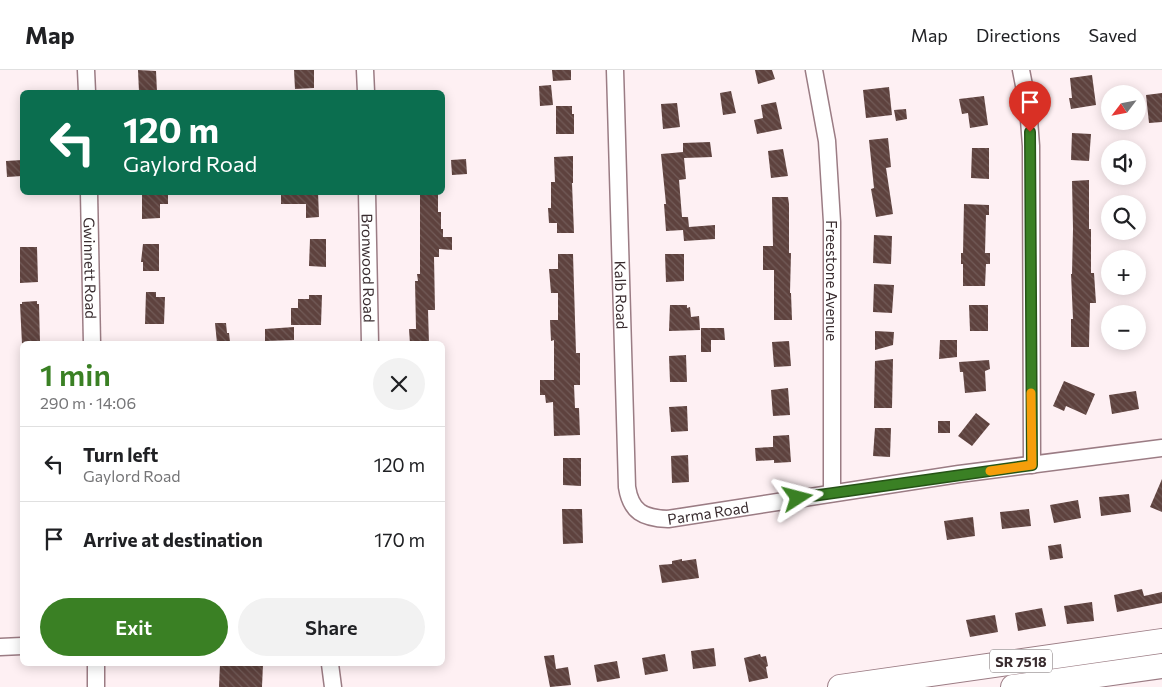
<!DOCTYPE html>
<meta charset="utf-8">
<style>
body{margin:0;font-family:Commissioner,sans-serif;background:#f2f2f2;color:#202124;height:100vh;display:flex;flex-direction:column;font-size:19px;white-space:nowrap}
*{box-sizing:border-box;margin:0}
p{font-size:16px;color:#757577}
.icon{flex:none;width:28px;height:28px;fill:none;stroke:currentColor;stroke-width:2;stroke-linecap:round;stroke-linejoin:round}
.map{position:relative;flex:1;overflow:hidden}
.sheet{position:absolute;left:20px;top:271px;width:425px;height:325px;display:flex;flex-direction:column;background:#fff;border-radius:8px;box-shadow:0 2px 12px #0003}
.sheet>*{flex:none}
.guide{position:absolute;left:20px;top:20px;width:425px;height:105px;border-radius:8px;box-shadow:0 2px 12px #0003;background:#0b6e4f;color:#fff;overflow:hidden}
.needle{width:32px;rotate:238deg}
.buttons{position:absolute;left:1101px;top:15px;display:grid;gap:10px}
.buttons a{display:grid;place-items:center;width:45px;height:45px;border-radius:50%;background:#fff;box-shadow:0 2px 12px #0003;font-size:25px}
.pin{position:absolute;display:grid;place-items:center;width:42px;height:42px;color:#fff;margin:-51px -21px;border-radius:50% 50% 50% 0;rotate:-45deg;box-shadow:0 0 5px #0007}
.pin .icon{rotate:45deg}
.me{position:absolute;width:55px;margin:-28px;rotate:81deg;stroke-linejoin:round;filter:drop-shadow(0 0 4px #0008)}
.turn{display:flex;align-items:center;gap:18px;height:105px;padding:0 20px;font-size:22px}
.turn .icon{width:65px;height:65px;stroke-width:2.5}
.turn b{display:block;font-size:35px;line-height:42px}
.round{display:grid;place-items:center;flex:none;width:52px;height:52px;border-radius:26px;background:#f2f2f2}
.head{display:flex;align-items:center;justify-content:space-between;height:85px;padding:0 20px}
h1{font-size:30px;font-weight:600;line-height:38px;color:#3a8024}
.button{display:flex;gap:10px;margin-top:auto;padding:10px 20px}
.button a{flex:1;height:58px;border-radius:30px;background:#3a8024;color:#fff;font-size:20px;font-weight:600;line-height:58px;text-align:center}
.button a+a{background:#f2f2f2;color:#202124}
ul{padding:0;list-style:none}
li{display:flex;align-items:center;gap:15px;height:75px;padding:0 20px;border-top:1px solid #e0e0e0}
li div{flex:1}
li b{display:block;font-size:19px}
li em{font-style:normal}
header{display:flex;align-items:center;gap:30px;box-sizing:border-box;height:70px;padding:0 25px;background:#fff;border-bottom:1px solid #e0e0e0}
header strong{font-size:24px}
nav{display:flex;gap:28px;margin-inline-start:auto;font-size:18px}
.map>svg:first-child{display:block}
.building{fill:url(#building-back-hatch)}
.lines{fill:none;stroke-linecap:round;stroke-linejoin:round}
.minor-casing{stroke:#9b7c84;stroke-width:19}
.highway-casing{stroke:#9b7c84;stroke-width:26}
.minor{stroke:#fff;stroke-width:16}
.highway{stroke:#fff;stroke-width:24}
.route-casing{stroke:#265317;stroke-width:12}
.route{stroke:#3a8024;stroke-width:9}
.slow{stroke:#f59e0b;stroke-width:9}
.labels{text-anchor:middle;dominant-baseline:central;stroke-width:5;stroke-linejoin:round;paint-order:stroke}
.shield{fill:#fff;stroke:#746b6d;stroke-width:1}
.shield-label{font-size:14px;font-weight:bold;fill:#392c2f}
.street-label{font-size:15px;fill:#392c2f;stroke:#fff}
</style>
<header>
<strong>Map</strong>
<nav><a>Map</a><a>Directions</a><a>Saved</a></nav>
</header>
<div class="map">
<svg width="1162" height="617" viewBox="0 0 1162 617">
<defs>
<pattern id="building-back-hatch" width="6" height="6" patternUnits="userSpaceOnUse" patternTransform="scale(1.25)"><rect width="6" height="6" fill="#5e423e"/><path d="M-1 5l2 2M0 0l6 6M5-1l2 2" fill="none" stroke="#725b58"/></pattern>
</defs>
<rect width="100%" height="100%" fill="#fef0f3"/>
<g class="building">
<polygon points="138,0 156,1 157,22 139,22"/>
<polygon points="294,0 314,0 314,18 295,19"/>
<polygon points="552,0 571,0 571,10 553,11"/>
<polygon points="755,0 772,0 775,9 758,14"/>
<polygon points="1092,5 1096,35 1071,39 1069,28 1072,28 1070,8"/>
<polygon points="551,15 553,35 540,36 539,16"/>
<polygon points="889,17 892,45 866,48 863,20"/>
<polygon points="731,21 736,43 723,45 720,23"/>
<polygon points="1162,23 1162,52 1149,53 1146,25"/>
<polygon points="984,26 988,55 970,58 968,43 962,44 959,29"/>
<polygon points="776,32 782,59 757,64 754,50 763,48 761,35"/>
<polygon points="677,33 680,57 663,59 661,34"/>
<polygon points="556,36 572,36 572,44 574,44 574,64 556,64"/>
<polygon points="906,39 907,49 896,51 894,40"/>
<polygon points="1072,63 1091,64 1089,91 1071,90"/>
<polygon points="888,68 891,97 886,98 893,144 876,147 871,119 874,118 869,70"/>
<polygon points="710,72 712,87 684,88 686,109 679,110 682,147 688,147 689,157 715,155 715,169 684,171 683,160 666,161 664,134 666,134 661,84 683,82 683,85 683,73"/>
<polygon points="972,78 989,78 989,109 971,108"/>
<polygon points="783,79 788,106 771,108 768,81"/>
<polygon points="573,86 573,113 572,113 574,163 557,163 557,153 549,153 548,138 551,138 551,112 555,112 554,87"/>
<polygon points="466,89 467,104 452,105 451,90"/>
<polygon points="22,90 22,106 7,107 6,91"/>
<polygon points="1089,110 1089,159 1091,159 1091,203 1094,203 1096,233 1090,233 1089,277 1071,277 1071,249 1073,249 1071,204 1072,204 1073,159 1072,111"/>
<polygon points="142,122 168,122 168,134 160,134 160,148 142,149"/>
<polygon points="300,122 318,122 319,147 306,148 306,134 281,134 281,125 300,124"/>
<polygon points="420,122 438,122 438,142 441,142 441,159 443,159 443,167 452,167 452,180 439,179 439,187 434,187 435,240 428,240 429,274 410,274 409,259 416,259 415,211 418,211 417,204 420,204"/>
<polygon points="772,127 788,127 789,134 789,183 791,183 790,223 791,223 792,250 774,250 774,200 763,200 763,176 773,176"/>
<polygon points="964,134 989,135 989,145 986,145 985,183 990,183 990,194 986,194 985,216 963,216 963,194 961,194 961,183 963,183"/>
<polygon points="874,165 892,166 891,194 873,193"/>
<polygon points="310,169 326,169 326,197 309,196"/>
<polygon points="143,174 159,174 159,201 143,201 143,192 141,192"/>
<polygon points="20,177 37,177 38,212 20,213"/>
<polygon points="558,184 573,184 576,283 580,283 580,315 574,315 575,338 579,338 580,365 554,366 553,332 546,333 545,325 540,325 540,310 554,310 554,270 551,271 550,250 558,250 558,223 551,223 549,199 558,199"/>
<polygon points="665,184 684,184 684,211 666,212"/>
<polygon points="874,214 894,215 892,243 873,242"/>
<polygon points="146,222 156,222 156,227 165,227 164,254 145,254"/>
<polygon points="309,225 322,225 321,255 291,255 291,238 298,238 298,229 309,229"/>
<polygon points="37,231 37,234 39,234 40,273 22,274 20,234 22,234 22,232"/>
<polygon points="670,235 687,235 687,238 690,237 691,247 699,246 700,260 669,261"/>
<polygon points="969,235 988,235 988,261 970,261"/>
<polygon points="215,253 226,253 227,263 229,263 230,272 217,273"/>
<polygon points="294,257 294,270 265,271 265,259"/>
<polygon points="701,258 724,258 725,270 711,270 711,282 701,282"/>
<polygon points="875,261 894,262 893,275 875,280"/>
<polygon points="940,270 957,270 957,287 939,289"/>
<polygon points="789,271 791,296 774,297 772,272"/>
<polygon points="686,285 687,312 670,312 669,286"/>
<polygon points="893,289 892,338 874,338 875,291"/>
<polygon points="989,290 990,299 985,301 986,321 965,323 963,302 960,302 959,292"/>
<polygon points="1064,311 1095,324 1086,345 1066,336 1064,341 1053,336"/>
<polygon points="788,318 790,345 773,346 771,320"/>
<polygon points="1136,321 1139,339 1112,344 1109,325"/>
<polygon points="687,336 688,361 671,362 669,337"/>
<polygon points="976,343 990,354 972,376 958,366"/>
<rect x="938" y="351" width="12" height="12"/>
<polygon points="875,358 891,358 890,387 873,386"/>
<polygon points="789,365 791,392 774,393 774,390 756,391 755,378 773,377 773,366"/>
<polygon points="688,385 689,412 672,413 671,386"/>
<polygon points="563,388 581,388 581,416 563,415"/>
<polygon points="1162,409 1162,442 1150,437"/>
<polygon points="1129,424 1131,442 1101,446 1099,427"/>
<polygon points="1078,430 1081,448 1054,453 1050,435"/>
<polygon points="562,439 582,439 583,473 563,474"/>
<polygon points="1029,439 1031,456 1002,459 1000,442"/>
<polygon points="973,447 975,466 947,470 944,451"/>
<polygon points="1061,474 1063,488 1050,490 1048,476"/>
<polygon points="682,489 682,491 696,489 699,508 662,513 659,495 672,494 672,491"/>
<polygon points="1142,519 1144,526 1162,522 1162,533 1117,542 1114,525"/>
<polygon points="1092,532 1094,551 1067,554 1064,536"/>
<polygon points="1042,538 1046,556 1018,561 1015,543"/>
<polygon points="995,545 998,562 970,567 966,550"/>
<polygon points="714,578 716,596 693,599 691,581"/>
<polygon points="665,584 668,601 645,605 642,588"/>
<polygon points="760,584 761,587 766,586 768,596 766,597 768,608 749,612 744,588"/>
<polygon points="554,585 556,599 568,597 571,615 550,617 544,586"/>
<polygon points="617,591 620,608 597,612 594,595"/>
<polygon points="220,594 263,594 262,617 219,617"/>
</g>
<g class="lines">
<g class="minor-casing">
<g id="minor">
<polyline points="86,0 87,22"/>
<polyline points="365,0 366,22"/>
<path id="s1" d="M 615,0 L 627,417 C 631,442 643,448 668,449 L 959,404 L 1162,378"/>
<path id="s2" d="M 814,0 L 827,71 L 832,152 L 832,423"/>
<polyline points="1021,0 1028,36 1031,76 1032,395"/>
<path id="s3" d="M 89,122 L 92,274"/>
<path id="s4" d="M 367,122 L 370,274"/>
<polyline points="0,577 22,576"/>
<polyline points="96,594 96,617"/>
<polyline points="330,594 333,617"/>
</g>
</g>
<g class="highway-casing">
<g id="highway">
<polyline points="840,617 1162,571"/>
<polyline points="1013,617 1162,596"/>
</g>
</g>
<use href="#minor" class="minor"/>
<use href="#highway" class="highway"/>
</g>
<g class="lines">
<g class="route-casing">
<polyline id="route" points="798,428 1032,395 1030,62"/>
</g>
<use href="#route" class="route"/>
<polyline class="slow" points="990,401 1032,395 1031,323"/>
</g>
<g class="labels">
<rect class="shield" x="990" y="579.5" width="62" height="23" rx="4"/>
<g class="shield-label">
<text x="1021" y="591">SR 7518</text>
</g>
<g class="street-label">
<text stroke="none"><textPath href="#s3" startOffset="76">Gwinnett Road</textPath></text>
<text stroke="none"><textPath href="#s4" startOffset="76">Bronwood Road</textPath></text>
<text stroke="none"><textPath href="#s2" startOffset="212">Freestone Avenue</textPath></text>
<text stroke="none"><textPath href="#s1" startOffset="225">Kalb Road</textPath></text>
<text stroke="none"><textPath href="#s1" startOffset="516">Parma Road</textPath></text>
</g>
</g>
</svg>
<div class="buttons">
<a><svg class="needle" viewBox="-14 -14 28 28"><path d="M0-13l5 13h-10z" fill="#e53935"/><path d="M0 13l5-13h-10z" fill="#757577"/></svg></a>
<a><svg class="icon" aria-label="sound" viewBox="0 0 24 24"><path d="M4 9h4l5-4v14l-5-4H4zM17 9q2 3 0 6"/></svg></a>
<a><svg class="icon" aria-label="search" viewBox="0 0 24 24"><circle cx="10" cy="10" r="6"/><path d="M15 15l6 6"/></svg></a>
<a>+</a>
<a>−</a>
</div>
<div class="pin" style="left:1030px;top:62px;background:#d93025"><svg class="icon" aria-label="arrive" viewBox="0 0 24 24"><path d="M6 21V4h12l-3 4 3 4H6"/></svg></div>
<svg class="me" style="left:798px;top:428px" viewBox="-20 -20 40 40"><path d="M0-17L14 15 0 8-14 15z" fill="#3a8024" stroke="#fff" stroke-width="4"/></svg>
<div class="guide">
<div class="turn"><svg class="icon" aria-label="left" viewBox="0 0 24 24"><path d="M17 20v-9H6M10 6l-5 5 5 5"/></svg><div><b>120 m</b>Gaylord Road</div></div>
</div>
<section class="sheet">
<div class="head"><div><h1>1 min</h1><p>290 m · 14:06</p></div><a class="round"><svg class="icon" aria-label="close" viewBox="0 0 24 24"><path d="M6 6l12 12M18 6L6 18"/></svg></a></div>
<ul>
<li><svg class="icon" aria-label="left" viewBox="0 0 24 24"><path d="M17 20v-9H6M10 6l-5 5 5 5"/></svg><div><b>Turn left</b><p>Gaylord Road</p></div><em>120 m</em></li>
<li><svg class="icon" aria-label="arrive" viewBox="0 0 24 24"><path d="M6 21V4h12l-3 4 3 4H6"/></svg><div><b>Arrive at destination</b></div><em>170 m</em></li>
</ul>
<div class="button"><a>Exit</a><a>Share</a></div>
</section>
</div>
